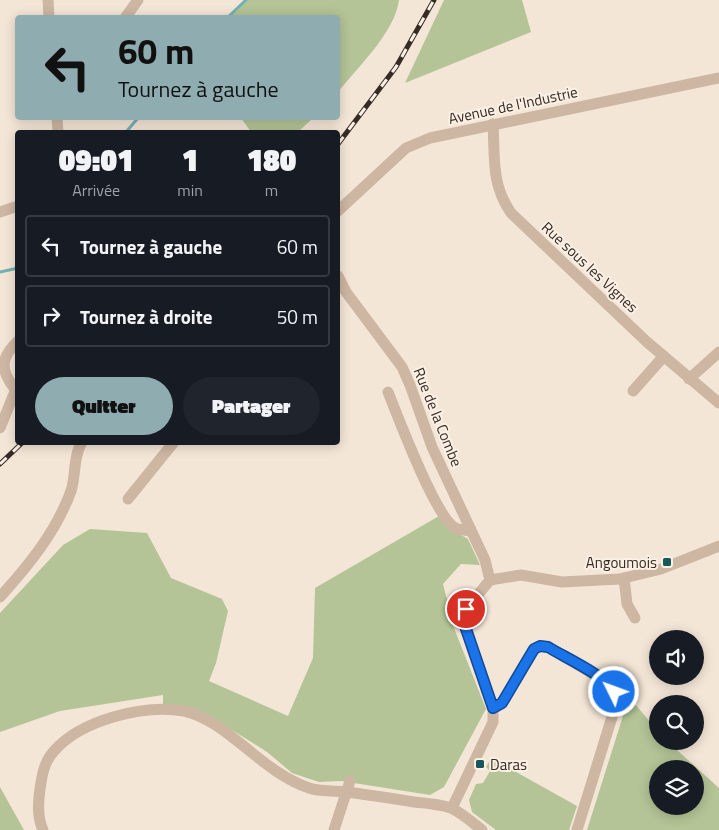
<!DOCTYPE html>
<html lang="fr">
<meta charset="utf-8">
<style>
body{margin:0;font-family:"Titillium Web",sans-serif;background:#20242c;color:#f1f3f6;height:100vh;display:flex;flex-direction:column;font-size:19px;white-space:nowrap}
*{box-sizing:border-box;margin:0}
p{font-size:16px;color:#9ea1a6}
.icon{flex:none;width:28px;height:28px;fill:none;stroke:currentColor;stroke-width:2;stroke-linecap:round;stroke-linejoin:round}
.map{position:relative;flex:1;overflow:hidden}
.drawer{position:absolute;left:15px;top:130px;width:325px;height:315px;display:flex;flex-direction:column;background:#171b24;border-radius:5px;box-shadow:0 2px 12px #0003}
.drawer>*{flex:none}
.top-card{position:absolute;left:15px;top:15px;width:325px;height:105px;border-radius:5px;box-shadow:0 2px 12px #0003;background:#8fadb1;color:#111;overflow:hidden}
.buttons{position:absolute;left:649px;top:630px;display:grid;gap:10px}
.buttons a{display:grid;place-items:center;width:55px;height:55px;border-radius:50%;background:#171b24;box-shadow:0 2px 12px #0003;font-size:25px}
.pin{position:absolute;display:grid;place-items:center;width:42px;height:42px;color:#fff;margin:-21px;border:2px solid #fff;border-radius:50%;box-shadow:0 1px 5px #0007}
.me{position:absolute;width:55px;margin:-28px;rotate:312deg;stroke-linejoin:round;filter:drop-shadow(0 0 4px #0008)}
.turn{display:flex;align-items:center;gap:18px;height:105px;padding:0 20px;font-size:22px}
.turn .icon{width:65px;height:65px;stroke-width:2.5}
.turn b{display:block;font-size:35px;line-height:42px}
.eta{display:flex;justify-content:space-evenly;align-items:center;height:85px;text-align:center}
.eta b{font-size:30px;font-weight:800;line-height:35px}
.primary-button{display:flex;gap:10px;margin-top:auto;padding:10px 20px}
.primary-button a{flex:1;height:58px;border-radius:30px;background:#8fadb1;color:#111;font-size:20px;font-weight:800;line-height:58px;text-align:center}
.primary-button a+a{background:#20242c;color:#f1f3f6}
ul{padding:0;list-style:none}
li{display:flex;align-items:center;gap:15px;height:62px;margin:0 10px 8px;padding:0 10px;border:2px solid #363941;border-radius:5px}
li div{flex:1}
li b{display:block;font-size:19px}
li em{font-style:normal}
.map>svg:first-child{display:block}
.green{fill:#b4c496;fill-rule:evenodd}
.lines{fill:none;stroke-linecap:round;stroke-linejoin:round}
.stream{stroke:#74b0b3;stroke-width:3}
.minor{stroke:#cdb6a2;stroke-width:11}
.rail-casing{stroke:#372b25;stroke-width:5}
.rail{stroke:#fbf0e4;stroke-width:3;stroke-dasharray:9;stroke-linecap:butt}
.route-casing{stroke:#114b97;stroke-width:12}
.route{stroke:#1a73e8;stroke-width:9}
.poi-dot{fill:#17575c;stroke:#fbf0e4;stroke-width:2}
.labels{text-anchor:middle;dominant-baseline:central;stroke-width:4;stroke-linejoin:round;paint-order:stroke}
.street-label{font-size:15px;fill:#372b25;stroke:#fbf0e4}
.poi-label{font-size:15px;fill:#372b25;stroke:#fbf0e4;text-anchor:end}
</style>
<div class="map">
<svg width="719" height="830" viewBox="0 0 719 830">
<rect width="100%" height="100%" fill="#f4e6d7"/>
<g class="green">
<path d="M 246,0 L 399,0 C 395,32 358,67 338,92 L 338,18 L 227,17 Z"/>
<polygon points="444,0 522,0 531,32 405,83"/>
<polygon points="241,118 313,118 298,132 251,132"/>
<polygon points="439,516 453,530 468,539 480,565 461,564 443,584 454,628 486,709 444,787 430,795 341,781 319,782 292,773 267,752 216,720 163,704 163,695 60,711 0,732 0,613 63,545 90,529 147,533 171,578 222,599 228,611 216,663 209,681 288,716 313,658 315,588"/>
<path d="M 629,697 L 657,730 L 658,741 L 667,741 L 719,788 L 719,830 L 587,830 ZM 658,769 L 695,769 L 695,806 L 658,806 Z"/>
<polygon points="491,758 577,806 569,830 496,830 472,812 469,800 476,784 483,783 490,771 486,767"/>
<polygon points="0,787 24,830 0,830"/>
</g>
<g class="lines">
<g class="stream">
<polyline points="227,18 246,0"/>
<polyline points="126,132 138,118"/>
<polyline points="0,272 18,268"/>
</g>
<g class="minor">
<polyline points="48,0 49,18"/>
<polyline points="125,18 138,0"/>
<polyline points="57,118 58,132"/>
<path d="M 493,124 C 495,158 491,184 511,213 L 647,342 L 719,403"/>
<polyline points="338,211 406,148 430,138 719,78"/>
<polyline points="0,212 18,206"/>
<polyline points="338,276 346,292 402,367 410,385 432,447 485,560 490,580"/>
<polyline points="689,379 719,352"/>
<path d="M 15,389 C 0,370 0,358 18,341"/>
<polyline points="633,391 664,356"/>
<path d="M 388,392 C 398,417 435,516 455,528 C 459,530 466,530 471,531"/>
<polyline points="0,428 18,384"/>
<polyline points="128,499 174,442"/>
<polyline points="624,578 627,604 635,618"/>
<path d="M 0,597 C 29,565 56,532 71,491 C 76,476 73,456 82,442"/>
<polyline points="493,708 502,703 534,649 540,646 549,647 611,685 615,700 612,717 577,830"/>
<polyline points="452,808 493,722 493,708 465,626 466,609 490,580 521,575 562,582 620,579 661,569 719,546"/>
<path d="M 43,830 C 37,817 38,803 40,789 C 42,775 44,762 54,751 C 81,720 144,704 184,711 C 227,720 261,772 309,788 C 320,792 334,790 346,792 C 369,795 391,798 414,802 C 426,803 440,804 451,808 C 462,813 473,823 482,830"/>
<polyline points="334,830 350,781"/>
</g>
<g class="rail-casing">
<g id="rail">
<polyline points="338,144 396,67 434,0"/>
<polyline points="0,464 23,442"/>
</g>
</g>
<use href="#rail" class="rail"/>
</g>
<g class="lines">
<g class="route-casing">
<path id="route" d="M 466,609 L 465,626 L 493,708 L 502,703 L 534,649 L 540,646 L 548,647 C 564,657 608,677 614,692"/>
</g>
<use href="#route" class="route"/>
</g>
<g class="poi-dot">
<rect x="662" y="557" width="10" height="10" rx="2.5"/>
<rect x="475" y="759" width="10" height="10" rx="2.5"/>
</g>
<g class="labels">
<g class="street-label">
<text transform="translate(513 105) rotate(-12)">Avenue de l'Industrie</text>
<text transform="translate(590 267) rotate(43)">Rue sous les Vignes</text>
<text transform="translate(438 417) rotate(68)">Rue de la Combe</text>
</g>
<g class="poi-label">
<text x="657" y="562">Angoumois</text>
<text x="490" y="764" text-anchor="start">Daras</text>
</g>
</g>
</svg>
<div class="buttons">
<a><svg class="icon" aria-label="sound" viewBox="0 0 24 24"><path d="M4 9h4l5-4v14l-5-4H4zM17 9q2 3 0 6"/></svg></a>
<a><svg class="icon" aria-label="search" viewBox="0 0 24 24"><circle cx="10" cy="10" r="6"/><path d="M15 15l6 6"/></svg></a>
<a><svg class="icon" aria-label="layers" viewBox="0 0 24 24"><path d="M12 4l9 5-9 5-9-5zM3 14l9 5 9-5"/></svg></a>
</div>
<div class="pin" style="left:466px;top:609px;background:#d93025"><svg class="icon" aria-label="arrive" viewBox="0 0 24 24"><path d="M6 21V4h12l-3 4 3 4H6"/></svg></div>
<svg class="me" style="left:614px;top:692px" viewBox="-20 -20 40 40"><circle r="17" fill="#1a73e8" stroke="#fff" stroke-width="3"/><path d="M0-11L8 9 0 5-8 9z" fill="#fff"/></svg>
<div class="top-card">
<div class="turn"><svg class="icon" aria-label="left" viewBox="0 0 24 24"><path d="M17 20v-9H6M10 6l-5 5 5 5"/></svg><div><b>60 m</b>Tournez à gauche</div></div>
</div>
<section class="drawer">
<div class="eta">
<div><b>09:01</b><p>Arrivée</p></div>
<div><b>1</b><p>min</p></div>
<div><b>180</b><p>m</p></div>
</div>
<ul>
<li><svg class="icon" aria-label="left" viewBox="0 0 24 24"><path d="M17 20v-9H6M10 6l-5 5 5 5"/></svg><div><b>Tournez à gauche</b></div><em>60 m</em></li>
<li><svg class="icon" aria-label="right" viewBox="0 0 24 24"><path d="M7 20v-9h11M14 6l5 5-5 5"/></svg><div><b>Tournez à droite</b></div><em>50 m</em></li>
</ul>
<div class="primary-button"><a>Quitter</a><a>Partager</a></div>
</section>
</div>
